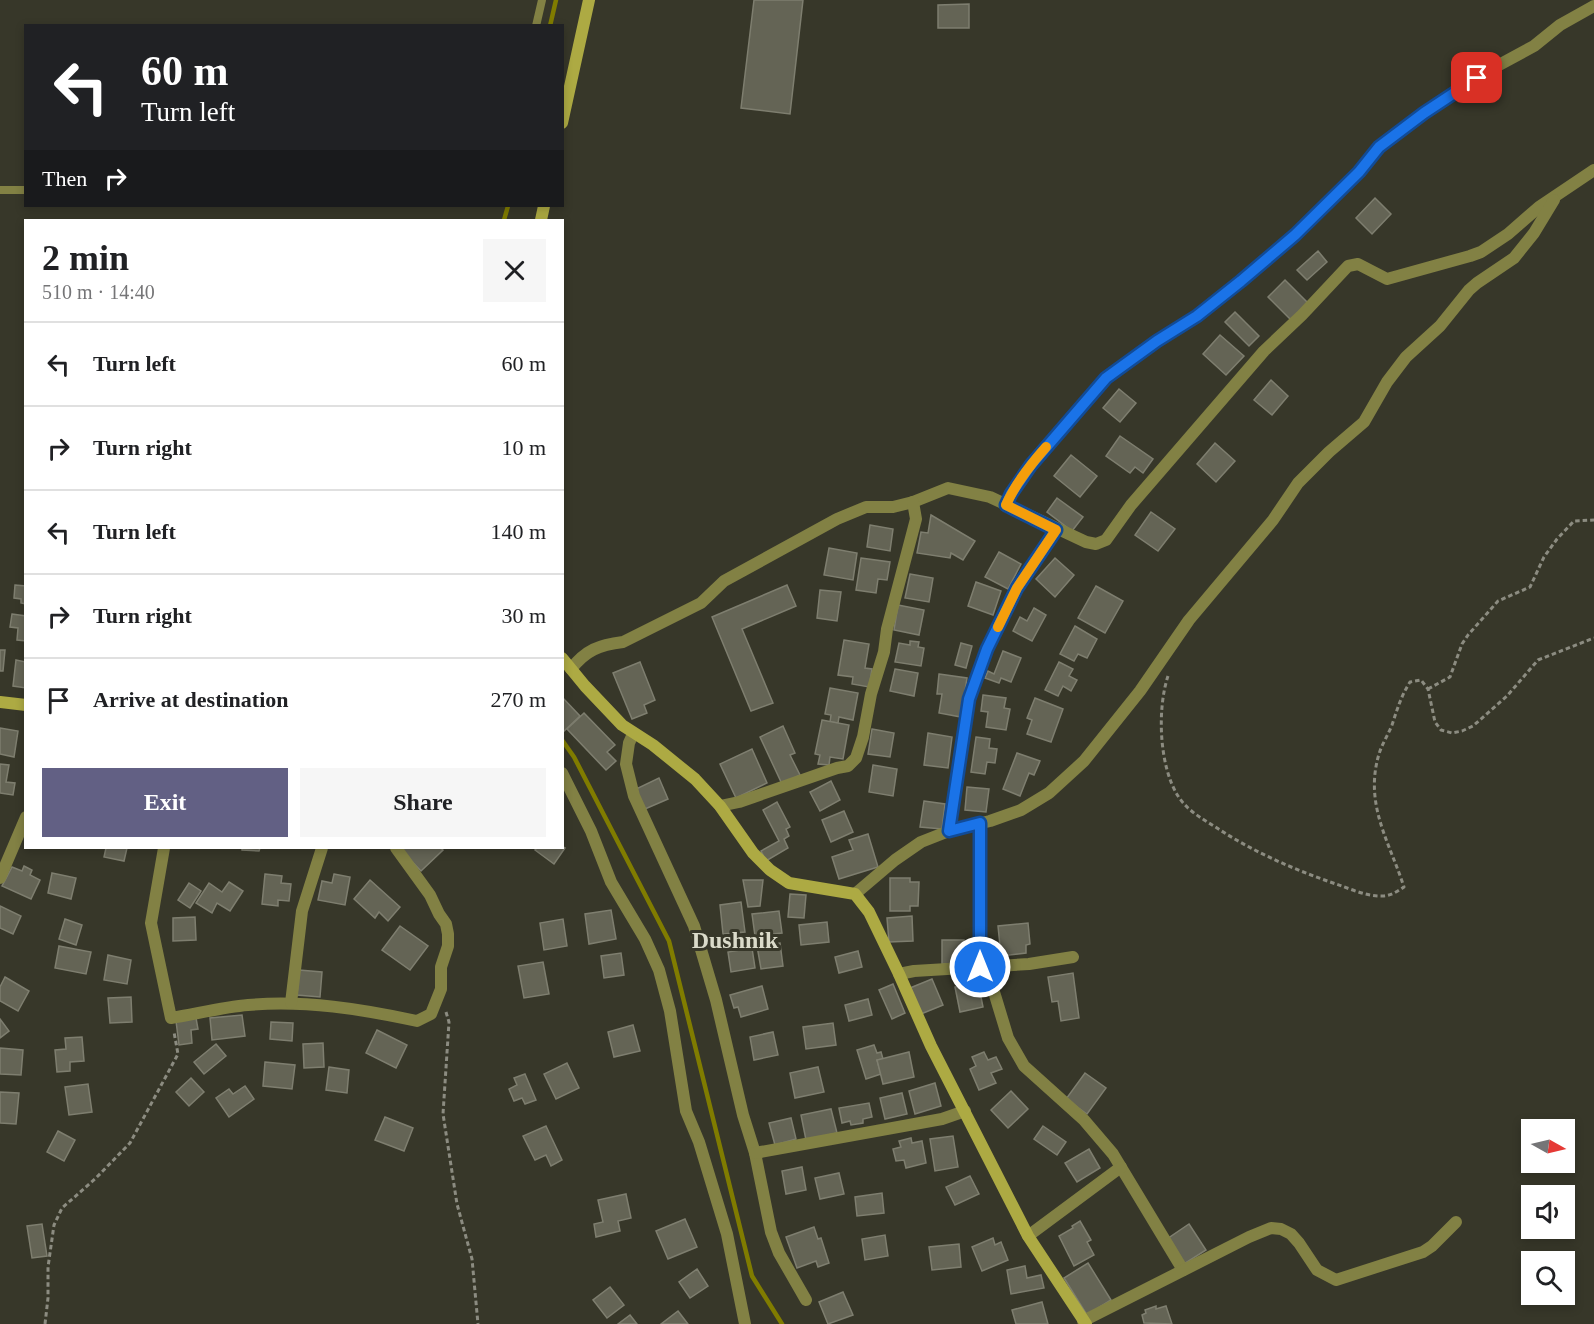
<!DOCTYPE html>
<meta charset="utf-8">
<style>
body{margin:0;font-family:Georgia,serif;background:#f6f6f6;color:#202124;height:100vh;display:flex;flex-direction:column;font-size:22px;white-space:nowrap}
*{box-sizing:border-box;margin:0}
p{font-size:20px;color:#757577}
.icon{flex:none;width:33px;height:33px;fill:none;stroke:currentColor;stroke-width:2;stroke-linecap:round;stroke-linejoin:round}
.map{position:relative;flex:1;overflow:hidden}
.details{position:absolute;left:24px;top:219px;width:540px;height:630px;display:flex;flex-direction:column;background:#fff;border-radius:0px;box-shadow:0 3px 9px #0003}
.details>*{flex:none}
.hud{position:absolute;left:24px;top:24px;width:540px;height:183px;border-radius:0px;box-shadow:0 3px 9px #0003;background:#202124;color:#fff;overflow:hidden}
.needle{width:39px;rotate:98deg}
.tools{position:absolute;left:1521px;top:1119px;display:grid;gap:12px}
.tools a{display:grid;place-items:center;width:54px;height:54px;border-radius:0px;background:#fff;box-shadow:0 3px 9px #0003;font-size:30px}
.pin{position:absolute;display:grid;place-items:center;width:51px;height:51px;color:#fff;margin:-26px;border-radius:12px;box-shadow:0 3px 9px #0006}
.me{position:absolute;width:66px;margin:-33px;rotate:0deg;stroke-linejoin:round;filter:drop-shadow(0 0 4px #0008)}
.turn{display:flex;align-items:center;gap:21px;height:126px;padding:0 18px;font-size:27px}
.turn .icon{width:78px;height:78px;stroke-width:2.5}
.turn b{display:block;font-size:42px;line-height:51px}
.then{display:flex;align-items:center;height:57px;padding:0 18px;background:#0003;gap:12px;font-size:22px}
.round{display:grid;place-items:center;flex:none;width:63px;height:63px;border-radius:0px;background:#f6f6f6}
.head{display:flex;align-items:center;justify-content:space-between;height:102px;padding:0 18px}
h1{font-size:36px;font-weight:700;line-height:45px}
.cta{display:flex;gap:12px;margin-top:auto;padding:12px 18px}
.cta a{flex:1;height:69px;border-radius:0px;background:#626084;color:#fff;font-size:24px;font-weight:700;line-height:69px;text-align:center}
.cta a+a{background:#f6f6f6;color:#202124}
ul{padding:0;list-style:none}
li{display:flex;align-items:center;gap:18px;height:84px;padding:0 18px;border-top:2px solid #e0e0e0}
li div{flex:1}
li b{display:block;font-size:22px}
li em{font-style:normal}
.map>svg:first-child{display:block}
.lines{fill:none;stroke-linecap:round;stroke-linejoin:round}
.stream{stroke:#807c00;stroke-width:4.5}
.building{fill:#646455;stroke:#7e7e6f;stroke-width:1.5}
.path{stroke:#8c8c81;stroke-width:3;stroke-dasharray:4.5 3;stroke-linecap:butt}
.lane{stroke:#828144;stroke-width:8}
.street{stroke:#828144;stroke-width:12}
.secondary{stroke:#adaa43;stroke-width:12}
.route-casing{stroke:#114b97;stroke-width:15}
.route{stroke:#1a73e8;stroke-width:10}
.slow{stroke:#f59e0b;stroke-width:10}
.labels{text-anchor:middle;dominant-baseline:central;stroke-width:6;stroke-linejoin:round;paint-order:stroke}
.quarter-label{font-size:24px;font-weight:bold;fill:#dbdbca;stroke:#373729}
</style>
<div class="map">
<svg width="1594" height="1324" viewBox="0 0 1594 1324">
<rect width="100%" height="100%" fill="#373729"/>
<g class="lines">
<g class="stream">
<polyline points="550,26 556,0"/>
<polyline points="504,220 508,206"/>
<polyline points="562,740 574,757 669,941 752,1276 782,1324"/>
</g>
</g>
<g class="building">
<polygon points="754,0 803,0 790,114 741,108"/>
<polygon points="969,4 969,28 938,28 938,5"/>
<polygon points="1375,198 1391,214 1372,234 1356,218"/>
<polygon points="1318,251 1327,262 1307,280 1297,270"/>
<polygon points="1285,280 1308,303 1291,320 1268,297"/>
<polygon points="1235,312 1259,336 1249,346 1225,322"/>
<polygon points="1220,335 1244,356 1226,375 1203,354"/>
<polygon points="1271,380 1288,396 1272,415 1254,400"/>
<polygon points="1119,389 1136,403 1120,422 1103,408"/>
<polygon points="1120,436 1153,459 1143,473 1135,467 1130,473 1106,456"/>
<polygon points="1215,443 1235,461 1216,482 1197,464"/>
<polygon points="1071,455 1097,476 1080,497 1054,476"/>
<polygon points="1057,498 1083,517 1072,531 1047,512"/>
<polygon points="1151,512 1175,529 1158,551 1135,535"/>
<polygon points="931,515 975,541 963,560 951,553 950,558 917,553 921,532 928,533"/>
<polygon points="870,525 893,529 890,551 867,547"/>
<polygon points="829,548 857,553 853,580 824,575"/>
<polygon points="999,552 1021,564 1008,589 985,577"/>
<polygon points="861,558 890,562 887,580 878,579 876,593 856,590"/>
<polygon points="1055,558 1074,575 1055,597 1036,579"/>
<polygon points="910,574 933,578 929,602 905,598"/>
<polygon points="976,582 1001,591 993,615 968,606"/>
<polygon points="15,585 26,586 26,604 21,603 21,599 14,598"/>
<polygon points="787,585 796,606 742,629 773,703 751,711 712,617"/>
<polygon points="1096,586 1123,601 1105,633 1078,618"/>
<polygon points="820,590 841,592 837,621 817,618"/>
<polygon points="898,605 924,610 919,635 894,630"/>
<polygon points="1034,608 1046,615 1032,641 1013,631 1020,617 1027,621"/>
<polygon points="12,614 26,616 26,641 17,640 18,628 10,627"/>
<polygon points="1075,626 1097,639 1087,658 1078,654 1074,661 1060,654"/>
<polygon points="844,640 869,644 865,668 872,669 869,687 852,684 853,677 838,675"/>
<polygon points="910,641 919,642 918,647 924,648 921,666 895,662 899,643 910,645"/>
<polygon points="961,643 972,646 966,668 955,665"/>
<polygon points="0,650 5,650 3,671 0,671"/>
<polygon points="1003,651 1021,658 1011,682 1001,678 999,683 985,678 988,671 994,674"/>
<polygon points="16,660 26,662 26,688 13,686"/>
<polygon points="640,662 655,700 644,705 647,713 632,719 613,673"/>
<polygon points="1059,662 1073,669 1069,676 1077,680 1071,691 1063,686 1058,696 1045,690"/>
<polygon points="895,669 918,673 914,696 890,691"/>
<polygon points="939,674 967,678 961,717 939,713 942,694 937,694"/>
<polygon points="830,688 858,693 853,720 839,717 838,723 830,722 831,715 825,714"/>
<polygon points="983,695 1006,698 1004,708 1010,709 1006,730 986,727 988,712 981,711"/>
<polygon points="562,697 580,716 562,733"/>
<polygon points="1035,698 1063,709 1051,742 1027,734 1032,720 1027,718"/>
<polygon points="584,713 615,745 607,752 616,761 606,770 567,729"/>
<polygon points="822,720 849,725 843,759 830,757 829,765 818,764 820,755 815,754"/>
<polygon points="783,726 795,753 790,755 800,775 782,784 760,737"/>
<polygon points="0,728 18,731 14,757 0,754"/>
<polygon points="872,729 894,733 890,757 868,754"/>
<polygon points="928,733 952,737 948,768 924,765"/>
<polygon points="976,737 990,739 989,748 997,749 995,763 987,762 985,774 971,772"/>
<polygon points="752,749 767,783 736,798 720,764"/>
<polygon points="1017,753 1040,761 1034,775 1029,773 1020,796 1003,789"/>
<polygon points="0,764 9,765 6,782 15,783 13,795 0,793"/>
<polygon points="873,765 897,769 893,796 869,792"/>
<polygon points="659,778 668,799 645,809 636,789"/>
<polygon points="831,781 840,800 820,811 810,792"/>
<polygon points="967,787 989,789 986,812 965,810"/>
<polygon points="924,801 945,804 942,829 920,827"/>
<polygon points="777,802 790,827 786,829 789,836 784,839 788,848 766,861 761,851 779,841 763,810"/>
<polygon points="844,811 853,832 831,842 822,820"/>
<polygon points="868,834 878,867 839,879 832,857 853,850 849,840"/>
<polygon points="562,846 565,848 554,864 535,850 537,848 562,848"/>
<polygon points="106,848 127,848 124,861 104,857"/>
<polygon points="242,848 260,848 259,851 242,850"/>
<polygon points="399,848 440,848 443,850 421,871"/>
<polygon points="24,866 32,870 30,875 40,880 31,899 2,886 12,867 22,871"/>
<polygon points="52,873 76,878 71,899 48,893"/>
<polygon points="265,874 282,876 281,883 291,884 289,901 278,900 278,906 262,904"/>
<polygon points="334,874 350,877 345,905 318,900 322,881 332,883"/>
<polygon points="890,878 910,878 910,882 919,882 918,906 910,906 910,911 890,911"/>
<polygon points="370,880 400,907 388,921 379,912 375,918 354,899"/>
<polygon points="743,880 763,880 760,906 748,907"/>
<polygon points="229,882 243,891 230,911 217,903 212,913 196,903 209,883 222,892"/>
<polygon points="189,883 201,891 190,908 178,900"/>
<polygon points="790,894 806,895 804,918 788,917"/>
<polygon points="741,902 745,932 723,934 720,905"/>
<polygon points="0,906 21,916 13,934 0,928"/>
<polygon points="611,910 616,939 589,944 585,914"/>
<polygon points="779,911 782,933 755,936 752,914"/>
<polygon points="912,916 913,941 889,942 887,918"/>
<polygon points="195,917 196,940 173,941 173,918"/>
<polygon points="65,919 82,925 76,945 59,939"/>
<polygon points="563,919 567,946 544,950 540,923"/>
<polygon points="827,922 829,942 801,945 799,925"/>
<polygon points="1028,923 1030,944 1026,945 1026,953 1001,956 998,926"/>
<polygon points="400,926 428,946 410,970 382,950"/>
<polygon points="942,940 964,940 965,964 942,964"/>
<polygon points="780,943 783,966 761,969 757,946"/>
<polygon points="59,946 91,952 86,974 55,968"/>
<polygon points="752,948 755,968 731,972 728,952"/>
<polygon points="858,951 862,967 839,973 835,957"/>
<polygon points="621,953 624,975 604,978 601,956"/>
<polygon points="108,955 131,960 127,984 104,980"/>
<polygon points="543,962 549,994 524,998 518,966"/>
<polygon points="299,970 322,972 320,997 297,995"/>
<polygon points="1073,973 1079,1018 1061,1021 1058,1001 1052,1002 1048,977"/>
<polygon points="5,977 29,991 18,1011 0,1001 0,987"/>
<polygon points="932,979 943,1005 921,1014 910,988"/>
<polygon points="978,982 983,1007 960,1012 955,987"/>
<polygon points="893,984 905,1013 892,1019 879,990"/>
<polygon points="762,986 768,1009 741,1017 738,1007 734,1008 730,995"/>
<polygon points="131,997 132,1022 110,1023 108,998"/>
<polygon points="868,999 872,1015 849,1021 845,1005"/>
<polygon points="242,1015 245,1036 212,1040 210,1018"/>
<polygon points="196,1018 198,1029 191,1030 192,1043 179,1045 176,1021"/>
<polygon points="0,1019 9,1031 0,1038"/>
<polygon points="271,1022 293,1023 292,1041 270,1039"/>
<polygon points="833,1023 836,1045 806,1049 803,1027"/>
<polygon points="633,1025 640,1051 614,1057 608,1032"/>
<polygon points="377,1030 407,1045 396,1068 366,1053"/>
<polygon points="773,1032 778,1055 754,1060 750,1037"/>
<polygon points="82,1037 84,1061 70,1062 70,1071 57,1072 55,1050 66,1049 65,1038"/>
<polygon points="323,1043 324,1067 304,1068 303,1044"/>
<polygon points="216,1044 226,1056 204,1074 194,1062"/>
<polygon points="874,1045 877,1053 881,1052 883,1059 877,1060 881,1074 866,1079 857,1050"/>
<polygon points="0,1048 23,1050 21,1075 0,1074"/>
<polygon points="909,1052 914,1077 883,1084 877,1060"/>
<polygon points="984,1052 988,1060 996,1057 1002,1069 991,1073 996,1083 979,1090 970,1069 976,1066 972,1057"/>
<polygon points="265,1062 295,1065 292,1089 263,1086"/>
<polygon points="567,1063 579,1088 556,1099 544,1074"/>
<polygon points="329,1067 349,1070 347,1093 326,1090"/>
<polygon points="818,1067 824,1092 795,1098 790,1073"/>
<polygon points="1085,1073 1106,1088 1087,1114 1066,1099"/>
<polygon points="525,1074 536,1100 525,1104 522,1098 514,1101 509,1089 517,1085 514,1078"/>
<polygon points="191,1078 204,1092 189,1106 176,1092"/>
<polygon points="935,1083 941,1106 915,1114 909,1091"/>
<polygon points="88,1084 92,1112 69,1115 65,1087"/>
<polygon points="245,1086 254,1099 229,1117 216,1098 229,1089 233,1094"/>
<polygon points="1011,1091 1028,1109 1008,1128 991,1110"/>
<polygon points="0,1092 19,1093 16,1124 0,1123"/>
<polygon points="902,1093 907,1114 885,1119 880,1098"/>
<polygon points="869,1103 872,1117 863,1119 863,1123 851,1125 850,1121 842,1123 839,1108"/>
<polygon points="831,1109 837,1133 806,1140 801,1115"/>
<polygon points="385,1117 413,1128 404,1151 375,1140"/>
<polygon points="791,1118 796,1139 775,1145 769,1123"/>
<polygon points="546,1126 562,1160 551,1166 546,1155 535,1160 523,1136"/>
<polygon points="1043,1126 1066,1142 1057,1155 1034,1139"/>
<polygon points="58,1131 75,1140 64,1161 47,1152"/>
<polygon points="953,1136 958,1167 935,1171 930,1139"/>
<polygon points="911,1138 912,1143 922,1141 926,1163 906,1168 904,1160 896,1161 893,1149 901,1147 899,1141"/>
<polygon points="1089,1149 1100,1168 1077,1182 1065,1163"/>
<polygon points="802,1167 806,1190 786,1194 782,1171"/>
<polygon points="839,1173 844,1194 820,1199 815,1178"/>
<polygon points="970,1176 979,1194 955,1205 946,1187"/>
<polygon points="882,1193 884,1213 857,1216 855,1197"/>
<polygon points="626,1194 631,1218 618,1221 620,1231 596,1237 594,1224 603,1222 598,1200"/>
<polygon points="685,1219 697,1247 668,1259 656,1231"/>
<polygon points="1080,1221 1091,1240 1087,1242 1094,1255 1074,1266 1059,1236 1073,1228 1072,1226"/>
<polygon points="42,1224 47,1256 32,1258 27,1226"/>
<polygon points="1189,1224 1206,1250 1184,1264 1167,1239"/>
<polygon points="814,1227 818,1239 821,1238 829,1263 818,1267 816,1261 797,1268 786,1237"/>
<polygon points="885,1235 888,1256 865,1260 862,1239"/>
<polygon points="993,1238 995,1245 1001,1242 1008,1260 982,1271 972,1247"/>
<polygon points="959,1244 961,1267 932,1270 929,1247"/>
<polygon points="1088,1263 1111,1300 1087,1315 1064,1278"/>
<polygon points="1025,1266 1027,1278 1041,1275 1044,1288 1011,1294 1007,1270"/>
<polygon points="697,1269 708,1286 690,1298 679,1282"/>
<polygon points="610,1287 624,1305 607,1318 593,1300"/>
<polygon points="843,1292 853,1315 828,1324 819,1302"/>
<polygon points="1042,1302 1048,1324 1016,1324 1012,1310"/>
<polygon points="1156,1306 1156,1309 1166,1306 1172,1324 1144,1323 1142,1315 1146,1313 1145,1310"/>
<polygon points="678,1311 688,1324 661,1324"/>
<polygon points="630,1315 637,1324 618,1324"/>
</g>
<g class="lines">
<g class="path">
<path d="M 1168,676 C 1157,709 1159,766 1178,796 C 1188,812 1205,820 1220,830 C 1256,853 1295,870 1336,884 C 1351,889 1367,897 1384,896 C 1392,895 1398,891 1404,887 C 1389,841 1364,804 1379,754 C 1382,744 1388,735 1392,725 C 1397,710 1401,696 1410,682 L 1421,680 L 1428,689 L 1435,722 L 1441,730 L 1452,733 L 1462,731 L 1473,726 L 1507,696 L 1538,660 L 1594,638"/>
<polyline points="1428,689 1450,677 1462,644 1468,635 1498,601 1530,587 1544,557 1557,539 1574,521 1594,520"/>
<polyline points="446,1012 449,1022 443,1114 457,1204 472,1259 478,1324"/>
<polyline points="45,1324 48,1298 48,1267 54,1225 62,1208 95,1179 130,1143 178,1054 174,1032"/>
</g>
<g class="lane">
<polyline points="536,26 542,0"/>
<polyline points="0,190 26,190"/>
</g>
<g class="street">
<polyline points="1006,505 1011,494 1031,465 1106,378 1157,341 1197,316 1241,281 1295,235 1359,172 1379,147 1423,113 1486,72 1534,46 1560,25 1594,6"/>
<path d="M 571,669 C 586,650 599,645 623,642 L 701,603 L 724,581 L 837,519 L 866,507 L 893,507 L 913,502 L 948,488 L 990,497 L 1086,542 L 1096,544 L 1106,540 L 1131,505 L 1264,351 L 1302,315 L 1348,266 L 1358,264 L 1387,279 L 1470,256 L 1481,252 L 1508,234 L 1539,207 L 1594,170"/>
<polyline points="633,734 629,743 626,764 634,796 694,926 716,1000 743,1115 755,1153 771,1232 779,1253 806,1300"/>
<polyline points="562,773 591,831 611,882 645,939 659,970 670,1011 686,1111 699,1142 727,1234 745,1324"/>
<polyline points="720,806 739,802 837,768 848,766 856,758 863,737 871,694 884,652 887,629 916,519 913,502"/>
<polyline points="980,823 979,967 991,982 1008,1038 1024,1066 1084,1120 1113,1154 1183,1270"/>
<polyline points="949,831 969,699 987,649 1017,588 1056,530"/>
<path d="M 164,848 L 151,923 L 171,1018 C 196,1014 223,1007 248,1005 C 305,1000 362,1009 417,1021 L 431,1014 L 441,989 L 441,967 L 448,946 L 448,934 L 446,924 L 439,914 L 430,895 L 396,848"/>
<polyline points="0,878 26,817"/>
<polyline points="855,894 895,860 921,842 949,831 990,821 1021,810 1049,793 1084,761 1140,691 1189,620 1273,520 1298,483 1329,452 1364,422 1387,382 1406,357 1440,326 1469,290 1477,283 1514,258 1534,233 1554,200"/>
<polyline points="899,974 914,971 1029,964 1073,957"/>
<polyline points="291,1003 302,911 322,848"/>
<polyline points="755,1153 942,1119 965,1111"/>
<polyline points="1028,1236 1121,1167"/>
<polyline points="1083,1321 1249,1237 1271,1228 1281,1229 1291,1234 1299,1243 1317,1270 1336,1280 1423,1252 1432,1246 1456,1222"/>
</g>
<g class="secondary">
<polyline points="562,123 589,0"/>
<polyline points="541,220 544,206"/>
<polyline points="562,658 585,686 622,725 653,745 695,779 720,806 753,853 770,870 789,883 855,894 869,912 899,974 931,1046 1028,1236 1086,1324"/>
<polyline points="0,702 26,705"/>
</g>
</g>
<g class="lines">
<g class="route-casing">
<polyline id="route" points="980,967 980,823 949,831 969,699 987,649 1017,588 1056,530 1006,505 1011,494 1031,465 1106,378 1157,341 1197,316 1241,281 1295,235 1359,172 1379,147 1424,113 1477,78"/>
</g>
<use href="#route" class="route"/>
<path class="slow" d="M 998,627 L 1017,588 L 1056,530 L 1006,505 C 1015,484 1031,464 1046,447"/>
</g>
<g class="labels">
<g class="quarter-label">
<text x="735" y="940">Dushnik</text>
</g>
</g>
</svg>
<div class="tools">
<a><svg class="needle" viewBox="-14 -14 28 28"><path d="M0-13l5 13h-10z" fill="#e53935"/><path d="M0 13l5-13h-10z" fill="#757577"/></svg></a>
<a><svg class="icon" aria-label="sound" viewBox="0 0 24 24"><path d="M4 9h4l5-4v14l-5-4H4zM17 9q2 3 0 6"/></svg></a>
<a><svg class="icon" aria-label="search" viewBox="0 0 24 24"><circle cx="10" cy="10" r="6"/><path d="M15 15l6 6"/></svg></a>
</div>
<div class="pin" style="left:1477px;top:78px;background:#d93025"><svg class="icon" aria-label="arrive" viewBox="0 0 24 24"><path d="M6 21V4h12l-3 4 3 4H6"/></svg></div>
<svg class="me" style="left:980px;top:967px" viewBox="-20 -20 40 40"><circle r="17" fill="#1a73e8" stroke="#fff" stroke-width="3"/><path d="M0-11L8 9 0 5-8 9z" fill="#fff"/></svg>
<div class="hud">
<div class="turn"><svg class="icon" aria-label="left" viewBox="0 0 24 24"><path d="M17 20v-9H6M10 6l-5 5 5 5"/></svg><div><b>60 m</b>Turn left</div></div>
<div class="then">Then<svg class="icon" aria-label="right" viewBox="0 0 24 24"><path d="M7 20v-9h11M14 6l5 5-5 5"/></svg></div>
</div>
<section class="details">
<div class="head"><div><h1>2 min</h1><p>510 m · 14:40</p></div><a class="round"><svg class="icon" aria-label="close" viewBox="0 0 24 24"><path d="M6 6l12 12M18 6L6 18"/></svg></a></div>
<ul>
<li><svg class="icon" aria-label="left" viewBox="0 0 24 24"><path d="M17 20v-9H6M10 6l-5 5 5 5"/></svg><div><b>Turn left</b></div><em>60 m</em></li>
<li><svg class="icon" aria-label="right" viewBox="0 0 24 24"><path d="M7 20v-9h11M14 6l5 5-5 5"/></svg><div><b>Turn right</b></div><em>10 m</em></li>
<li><svg class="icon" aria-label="left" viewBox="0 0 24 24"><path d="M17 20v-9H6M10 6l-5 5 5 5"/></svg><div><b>Turn left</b></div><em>140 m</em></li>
<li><svg class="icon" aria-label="right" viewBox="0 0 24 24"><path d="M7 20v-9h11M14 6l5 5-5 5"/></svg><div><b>Turn right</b></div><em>30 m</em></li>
<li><svg class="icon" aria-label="arrive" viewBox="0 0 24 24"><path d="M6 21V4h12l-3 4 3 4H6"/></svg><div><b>Arrive at destination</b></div><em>270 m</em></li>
</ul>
<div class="cta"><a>Exit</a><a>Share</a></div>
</section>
</div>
